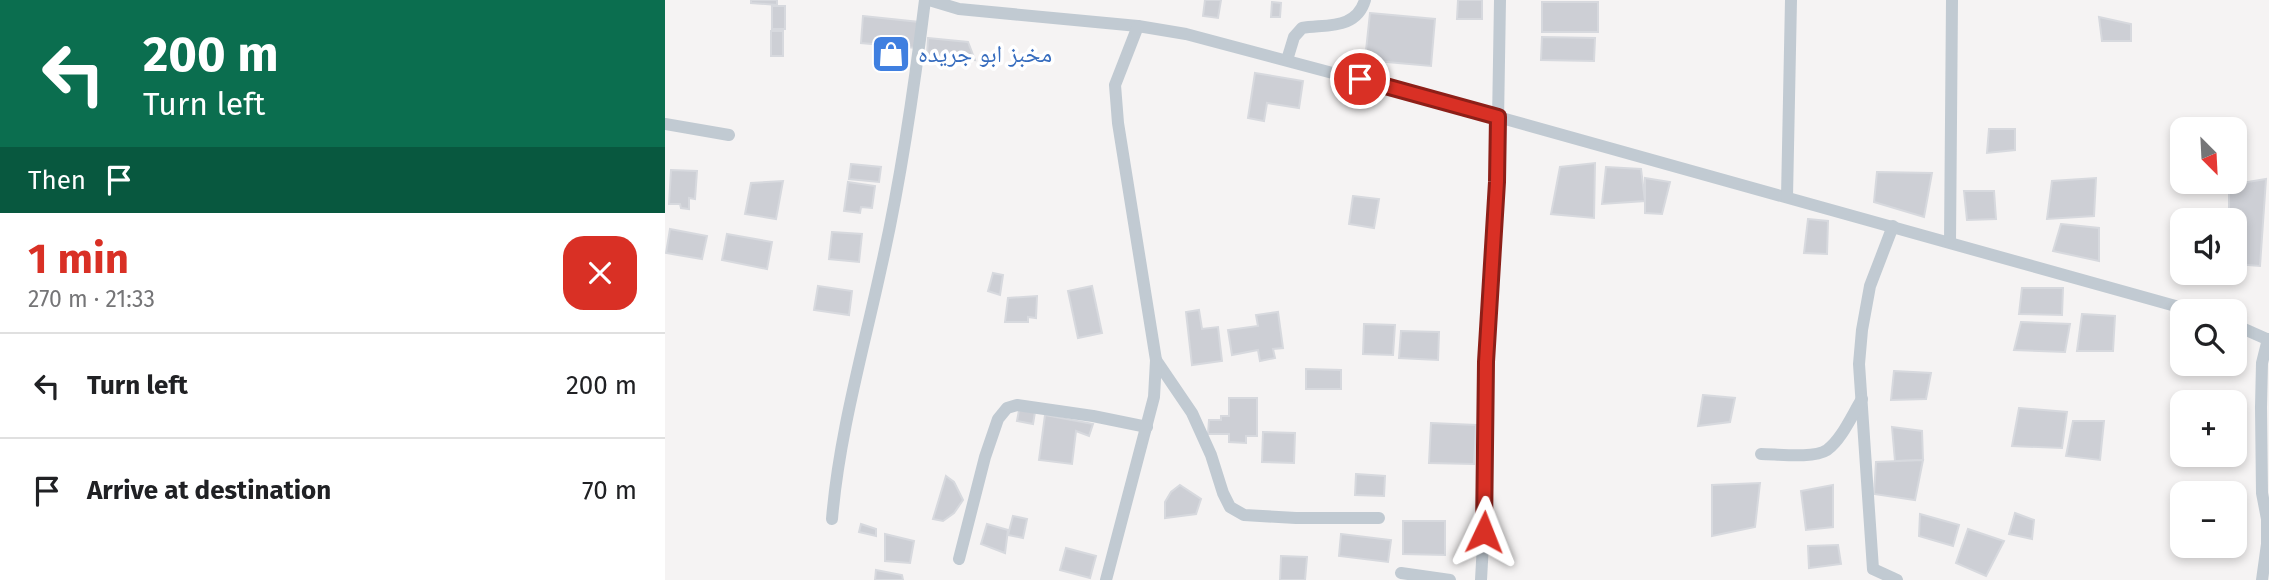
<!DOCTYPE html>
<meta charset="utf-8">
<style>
body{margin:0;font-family:"Fira Sans","Noto Naskh Arabic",sans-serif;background:#f2f2f2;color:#202124;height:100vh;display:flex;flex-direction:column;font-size:26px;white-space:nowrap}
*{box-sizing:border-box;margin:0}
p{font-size:23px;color:#757577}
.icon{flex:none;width:38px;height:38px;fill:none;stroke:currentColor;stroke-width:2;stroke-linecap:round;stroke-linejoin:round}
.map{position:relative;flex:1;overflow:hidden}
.sheet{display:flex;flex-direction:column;background:#fff;width:665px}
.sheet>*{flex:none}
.hud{background:#0b6e4f;color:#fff;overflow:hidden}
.needle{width:46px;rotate:156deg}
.controls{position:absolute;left:1505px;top:117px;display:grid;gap:14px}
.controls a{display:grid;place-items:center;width:77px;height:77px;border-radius:14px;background:#fff;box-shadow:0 4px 10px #0003;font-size:35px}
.pin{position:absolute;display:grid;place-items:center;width:60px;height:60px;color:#fff;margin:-30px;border:4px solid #fff;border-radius:50%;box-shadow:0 2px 7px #0007}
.me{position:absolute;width:77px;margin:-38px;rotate:2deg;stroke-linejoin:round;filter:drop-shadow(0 0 5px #0008)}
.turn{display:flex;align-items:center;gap:24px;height:147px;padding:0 28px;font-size:32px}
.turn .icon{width:91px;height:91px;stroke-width:2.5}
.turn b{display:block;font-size:49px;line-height:60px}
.then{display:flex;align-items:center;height:66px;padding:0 28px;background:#0003;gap:14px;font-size:26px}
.round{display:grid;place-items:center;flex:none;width:74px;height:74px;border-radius:21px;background:#f2f2f2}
.headline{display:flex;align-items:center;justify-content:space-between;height:119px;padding:0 28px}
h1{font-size:42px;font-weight:700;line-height:52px;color:#d93025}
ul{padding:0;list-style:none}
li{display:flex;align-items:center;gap:21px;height:105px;padding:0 28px;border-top:2px solid #e0e0e0}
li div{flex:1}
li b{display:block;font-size:26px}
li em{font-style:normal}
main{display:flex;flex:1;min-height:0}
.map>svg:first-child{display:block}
.building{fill:#cdcfd5;stroke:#d7d9de;stroke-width:2}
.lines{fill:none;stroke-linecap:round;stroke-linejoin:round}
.minor{stroke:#c1cad2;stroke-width:12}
.route-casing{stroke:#8d1f18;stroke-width:18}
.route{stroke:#d93025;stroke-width:12}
.labels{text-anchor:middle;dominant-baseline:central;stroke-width:7;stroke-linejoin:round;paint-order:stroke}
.shop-label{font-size:24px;fill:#366cbe;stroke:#fff;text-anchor:start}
</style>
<main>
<section class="sheet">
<div class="hud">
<div class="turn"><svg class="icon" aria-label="left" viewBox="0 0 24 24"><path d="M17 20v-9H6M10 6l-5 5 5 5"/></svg><div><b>200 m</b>Turn left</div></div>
<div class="then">Then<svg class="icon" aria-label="arrive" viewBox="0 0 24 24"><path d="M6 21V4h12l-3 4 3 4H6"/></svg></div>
</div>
<div class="headline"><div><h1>1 min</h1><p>270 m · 21:33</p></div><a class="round" style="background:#d93025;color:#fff"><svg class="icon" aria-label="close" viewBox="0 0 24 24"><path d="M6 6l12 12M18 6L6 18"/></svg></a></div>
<ul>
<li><svg class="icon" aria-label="left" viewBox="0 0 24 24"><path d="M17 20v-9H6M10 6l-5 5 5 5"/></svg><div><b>Turn left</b></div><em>200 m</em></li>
<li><svg class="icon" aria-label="arrive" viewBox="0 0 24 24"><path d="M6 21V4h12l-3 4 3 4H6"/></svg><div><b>Arrive at destination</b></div><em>70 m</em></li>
</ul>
</section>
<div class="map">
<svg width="1604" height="580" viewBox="0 0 1604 580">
<rect width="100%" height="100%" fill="#f5f3f3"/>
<g class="building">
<polygon points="86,0 112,0 112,5 86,3"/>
<polygon points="540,0 556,0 553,18 538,16"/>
<polygon points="793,0 817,0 817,19 792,19"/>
<polygon points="607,2 616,3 615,17 606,17"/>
<rect x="877" y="2" width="56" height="30"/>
<rect x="107" y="6" width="13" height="23"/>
<polygon points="705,13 770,19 766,66 700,60"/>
<polygon points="198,16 254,22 251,48 196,43"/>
<polygon points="1434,17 1466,24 1466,41 1437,41"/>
<rect x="106" y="31" width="12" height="25"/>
<polygon points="877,37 930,38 929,61 876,60"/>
<polygon points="263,38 303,42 310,60 262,56"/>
<polygon points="590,73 638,81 634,108 602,103 599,121 583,118"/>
<polygon points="1324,129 1350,129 1350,150 1322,153"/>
<polygon points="930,163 929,218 886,214 895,167"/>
<polygon points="186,164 216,167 214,182 184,179"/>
<polygon points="941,167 976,169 980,201 937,204"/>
<polygon points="6,170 32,171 30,199 24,198 24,209 16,208 15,204 4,204"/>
<polygon points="1212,172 1267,173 1259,217 1209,202"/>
<polygon points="980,178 1005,182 997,214 980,213"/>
<polygon points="1431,178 1429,216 1382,219 1387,181"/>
<polygon points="1601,179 1595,266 1570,264 1570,220 1564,220 1564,185"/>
<polygon points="118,181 111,219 80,214 86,183"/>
<polygon points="183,182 210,186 207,208 196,207 195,213 179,211"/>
<polygon points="1299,191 1329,191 1331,219 1302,220"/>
<polygon points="688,196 714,199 709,228 684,224"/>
<polygon points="1143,219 1163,221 1162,254 1139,253"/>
<polygon points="1396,224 1434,228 1434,261 1388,251"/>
<polygon points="5,229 42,236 37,259 1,253"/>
<polygon points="167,232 197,234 194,262 164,259"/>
<polygon points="62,234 107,242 102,269 57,260"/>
<polygon points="328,273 338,275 335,295 323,291"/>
<polygon points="153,286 187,291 184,315 149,310"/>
<polygon points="427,286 437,333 413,338 403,291"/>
<polygon points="1357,288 1398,288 1397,315 1354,314"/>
<polygon points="372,296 371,318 363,317 363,322 340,322 343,298"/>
<polygon points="534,310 537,329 553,327 557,361 527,365 521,312"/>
<polygon points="613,312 618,348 608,349 610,358 595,361 593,350 567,355 563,330 593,326 591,315"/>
<polygon points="1417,314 1450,316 1448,351 1412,351"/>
<polygon points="1356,322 1405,324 1400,352 1349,350"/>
<polygon points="699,324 730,325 728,355 698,354"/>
<polygon points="736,331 774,332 773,360 734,358"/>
<polygon points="641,369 676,370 676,389 641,389"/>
<polygon points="1229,371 1266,373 1261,399 1226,400"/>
<polygon points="1038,395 1070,398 1065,422 1033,426"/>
<polygon points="564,398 592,398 592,436 581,436 581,443 564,442 564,434 543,434 544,420 556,420 556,416 564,416"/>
<polygon points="1354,408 1402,412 1397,448 1347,446"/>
<polygon points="354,410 370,412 368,424 352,421"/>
<polygon points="380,415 428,424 424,436 411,431 407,464 374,460"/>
<polygon points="1408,421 1439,421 1435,460 1401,456"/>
<polygon points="766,423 811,425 809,464 764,463"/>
<polygon points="1227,427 1257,431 1258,460 1230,461"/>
<polygon points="598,432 630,433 629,463 597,462"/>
<polygon points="1258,460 1250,500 1209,494 1211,462"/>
<polygon points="691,474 720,476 719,496 690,495"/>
<polygon points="281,476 289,482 298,500 289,513 278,521 268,519"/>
<polygon points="1095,483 1090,527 1047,536 1047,485"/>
<polygon points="515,485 536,499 531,514 500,518 500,502 506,492"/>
<polygon points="1168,485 1168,527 1141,530 1136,491"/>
<polygon points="1350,513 1369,520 1367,539 1344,534"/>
<polygon points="1255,514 1294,525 1288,546 1254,536"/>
<polygon points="348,516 362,519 358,538 343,535"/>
<polygon points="738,521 780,521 780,555 738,554"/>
<polygon points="196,524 211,529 211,536 194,532"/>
<polygon points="322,524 343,530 340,553 316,544"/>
<polygon points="1303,529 1339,541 1321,576 1291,563"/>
<polygon points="220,534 249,541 245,563 220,561"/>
<polygon points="676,534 726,540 723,562 674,556"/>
<polygon points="1173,545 1176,564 1144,568 1143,546"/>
<polygon points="401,548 431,556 425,578 395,570"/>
<polygon points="616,556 642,557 640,580 615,580"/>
<polygon points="211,570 237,575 238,580 210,580"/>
</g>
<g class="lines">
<g class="minor">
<polyline points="264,0 294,9 473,26 521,34 833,117 1532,312"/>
<path d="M 622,60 L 629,37 L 637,28 C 661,24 691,30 700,0"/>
<polyline points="0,124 64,135"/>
<polyline points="1122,197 1126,0"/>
<polyline points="1228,226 1205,286 1197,330 1194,364 1208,569 1232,580"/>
<polyline points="1285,242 1287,0"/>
<polyline points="1570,325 1604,340"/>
<polyline points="491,360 527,413 546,455 558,493 565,507 579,515 631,518 714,518"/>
<path d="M 1096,454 C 1112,454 1148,459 1162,450 C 1177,439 1187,415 1197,399"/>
<path d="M 167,519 C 174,435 198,351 216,268 C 236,180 249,90 260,0"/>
<polyline points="294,559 320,457 333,419 342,408 352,405 428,416 482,427"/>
<polyline points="736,573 785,580"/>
<polyline points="441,580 489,397 491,360 453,123 450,85 473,26"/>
<polyline points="816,580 820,508 821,362 832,182 835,0"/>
<polyline points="1597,580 1602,544 1602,519 1597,493 1596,407 1597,363 1603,339"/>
</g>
</g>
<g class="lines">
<g class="route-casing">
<polyline id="route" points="695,79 833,117 832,182 821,362 819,532"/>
</g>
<use href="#route" class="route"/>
</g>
<defs>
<g id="shop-square" transform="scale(2.0125)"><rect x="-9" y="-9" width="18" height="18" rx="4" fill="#3f7fe0" stroke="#fff"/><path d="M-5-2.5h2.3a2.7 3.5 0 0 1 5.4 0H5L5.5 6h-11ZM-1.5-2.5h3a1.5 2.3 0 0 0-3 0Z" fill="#fff"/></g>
</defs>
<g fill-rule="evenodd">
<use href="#shop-square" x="226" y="54"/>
</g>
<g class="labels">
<g class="shop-label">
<text x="253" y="54">مخبز ابو جريده</text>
</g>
</g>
</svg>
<div class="controls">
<a><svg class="needle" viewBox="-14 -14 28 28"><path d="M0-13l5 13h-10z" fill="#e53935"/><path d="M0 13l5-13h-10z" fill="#757577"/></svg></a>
<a><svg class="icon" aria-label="sound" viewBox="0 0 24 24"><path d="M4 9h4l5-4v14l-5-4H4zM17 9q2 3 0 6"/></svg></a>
<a><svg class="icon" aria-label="search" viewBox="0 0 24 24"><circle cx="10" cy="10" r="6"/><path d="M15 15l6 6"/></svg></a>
<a>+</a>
<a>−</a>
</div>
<div class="pin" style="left:695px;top:79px;background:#d93025"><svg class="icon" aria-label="arrive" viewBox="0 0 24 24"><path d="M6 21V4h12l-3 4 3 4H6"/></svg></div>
<svg class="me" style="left:819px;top:532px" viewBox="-20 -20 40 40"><path d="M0-17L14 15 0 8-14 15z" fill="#d93025" stroke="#fff" stroke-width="4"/></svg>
</div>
</main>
